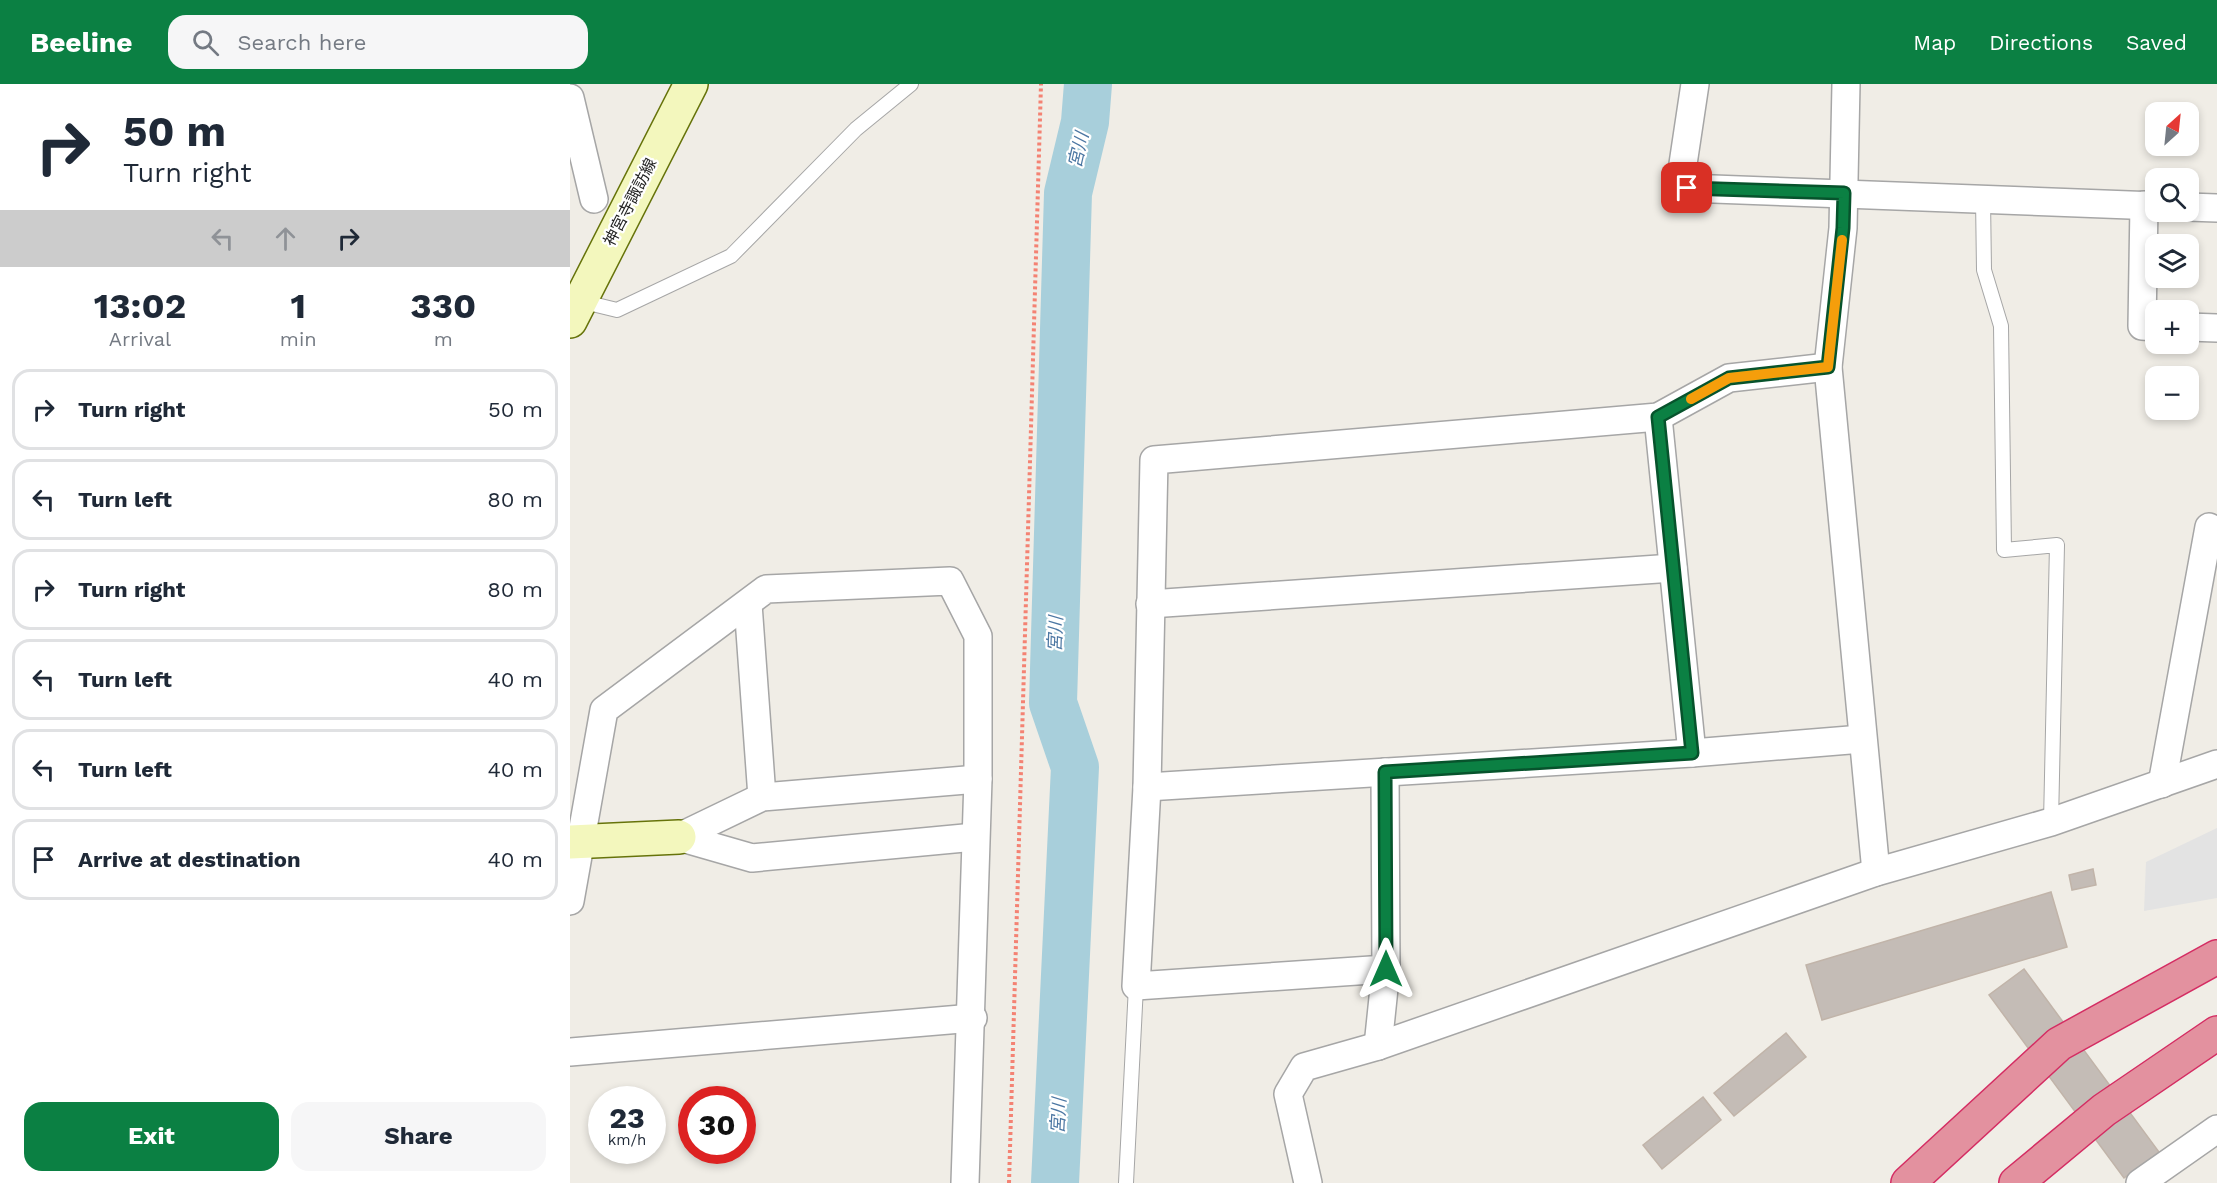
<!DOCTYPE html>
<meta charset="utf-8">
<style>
body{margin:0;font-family:"Work Sans","Noto Sans JP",sans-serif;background:#f6f6f7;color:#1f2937;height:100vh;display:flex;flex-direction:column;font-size:22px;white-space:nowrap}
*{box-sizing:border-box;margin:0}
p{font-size:20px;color:#747a83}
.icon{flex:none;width:33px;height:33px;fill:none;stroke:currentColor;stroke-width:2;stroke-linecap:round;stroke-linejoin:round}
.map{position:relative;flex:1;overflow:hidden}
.details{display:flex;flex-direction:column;background:#fff;width:570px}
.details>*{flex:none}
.hud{background:#fff;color:#1f2937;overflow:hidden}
.needle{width:39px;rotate:27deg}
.controls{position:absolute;left:1575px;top:18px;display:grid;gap:12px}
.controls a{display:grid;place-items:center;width:54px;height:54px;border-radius:12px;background:#fff;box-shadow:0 3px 9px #0003;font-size:30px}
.speed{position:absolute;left:18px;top:1002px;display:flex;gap:12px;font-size:30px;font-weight:700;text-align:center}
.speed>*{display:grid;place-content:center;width:78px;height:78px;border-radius:50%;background:#fff;box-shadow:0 3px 9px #0003;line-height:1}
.speed small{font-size:15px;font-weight:400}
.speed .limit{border:9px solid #d22;background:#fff;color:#111}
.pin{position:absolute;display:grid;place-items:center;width:51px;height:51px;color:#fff;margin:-26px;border-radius:12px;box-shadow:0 3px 9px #0006}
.me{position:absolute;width:66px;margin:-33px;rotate:0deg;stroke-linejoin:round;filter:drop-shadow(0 0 4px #0008)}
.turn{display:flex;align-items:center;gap:21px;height:126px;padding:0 24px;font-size:27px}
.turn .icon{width:78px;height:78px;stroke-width:2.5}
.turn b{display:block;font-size:42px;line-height:51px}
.lanes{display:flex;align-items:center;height:57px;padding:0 24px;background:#0003;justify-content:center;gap:30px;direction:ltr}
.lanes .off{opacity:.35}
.eta{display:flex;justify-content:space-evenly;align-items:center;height:102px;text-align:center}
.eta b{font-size:36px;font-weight:700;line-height:42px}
.action{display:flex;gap:12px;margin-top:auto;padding:12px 24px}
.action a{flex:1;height:69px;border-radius:18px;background:#0b8043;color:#fff;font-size:24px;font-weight:700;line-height:69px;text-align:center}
.action a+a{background:#f6f6f7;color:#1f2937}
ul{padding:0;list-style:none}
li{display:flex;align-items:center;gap:18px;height:81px;margin:0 12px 9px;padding:0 12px;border:3px solid #e0e1e3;border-radius:18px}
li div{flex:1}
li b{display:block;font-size:22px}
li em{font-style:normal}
header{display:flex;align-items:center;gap:36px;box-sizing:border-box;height:84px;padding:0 30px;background:#0b8043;color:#fff}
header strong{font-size:28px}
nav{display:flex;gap:33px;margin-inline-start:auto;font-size:21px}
.search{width:420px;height:54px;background:#f6f6f7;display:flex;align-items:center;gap:15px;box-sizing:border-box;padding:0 21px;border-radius:18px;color:#747a83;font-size:22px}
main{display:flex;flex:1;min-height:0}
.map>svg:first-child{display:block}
.parking{fill:#e3e3e3}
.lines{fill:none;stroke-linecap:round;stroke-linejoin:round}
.river{stroke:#a8cfdb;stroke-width:48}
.building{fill:#c4bcb6;stroke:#c1b4a9;stroke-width:1.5}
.lane-casing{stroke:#a6a6a6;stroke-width:16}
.street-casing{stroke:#a6a6a6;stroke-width:30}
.secondary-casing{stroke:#66730a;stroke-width:36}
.highway-casing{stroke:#d42d63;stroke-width:36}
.path{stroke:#f48273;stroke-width:4;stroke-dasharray:3 3;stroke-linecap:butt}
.lane{stroke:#fff;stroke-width:14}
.street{stroke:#fff;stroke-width:27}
.secondary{stroke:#f3f7bd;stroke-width:33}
.highway{stroke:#e3919f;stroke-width:33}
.route-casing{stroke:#07532c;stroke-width:15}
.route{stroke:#0b8043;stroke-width:10}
.slow{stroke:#f59e0b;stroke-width:10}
.labels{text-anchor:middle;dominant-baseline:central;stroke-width:4.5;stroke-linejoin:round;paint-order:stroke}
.street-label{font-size:16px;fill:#1f1f1f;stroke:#fff}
.water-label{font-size:18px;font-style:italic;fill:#4c77a3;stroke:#fff}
</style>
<header>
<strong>Beeline</strong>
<div class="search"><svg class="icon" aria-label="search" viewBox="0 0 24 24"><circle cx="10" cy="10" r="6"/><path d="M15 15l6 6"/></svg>Search here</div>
<nav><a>Map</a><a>Directions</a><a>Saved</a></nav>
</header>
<main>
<section class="details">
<div class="hud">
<div class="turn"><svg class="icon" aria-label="right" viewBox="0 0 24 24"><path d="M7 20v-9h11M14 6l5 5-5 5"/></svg><div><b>50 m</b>Turn right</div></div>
<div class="lanes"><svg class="icon off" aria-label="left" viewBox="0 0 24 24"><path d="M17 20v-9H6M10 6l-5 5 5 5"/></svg><svg class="icon off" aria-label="ahead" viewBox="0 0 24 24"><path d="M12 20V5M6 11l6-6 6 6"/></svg><svg class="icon" aria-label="right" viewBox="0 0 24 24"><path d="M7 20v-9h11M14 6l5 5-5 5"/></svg></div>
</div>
<div class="eta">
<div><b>13:02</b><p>Arrival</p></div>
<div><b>1</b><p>min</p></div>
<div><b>330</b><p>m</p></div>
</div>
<ul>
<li><svg class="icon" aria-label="right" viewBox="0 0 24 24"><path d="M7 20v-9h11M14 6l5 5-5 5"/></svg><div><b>Turn right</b></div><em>50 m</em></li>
<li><svg class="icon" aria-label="left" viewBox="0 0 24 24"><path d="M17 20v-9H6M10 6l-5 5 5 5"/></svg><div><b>Turn left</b></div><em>80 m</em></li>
<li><svg class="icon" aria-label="right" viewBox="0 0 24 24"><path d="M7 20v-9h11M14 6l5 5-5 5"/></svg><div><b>Turn right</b></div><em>80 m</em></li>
<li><svg class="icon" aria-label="left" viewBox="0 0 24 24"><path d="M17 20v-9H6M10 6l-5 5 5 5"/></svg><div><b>Turn left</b></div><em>40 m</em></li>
<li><svg class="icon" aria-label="left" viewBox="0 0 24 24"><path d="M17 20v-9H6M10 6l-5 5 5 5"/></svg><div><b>Turn left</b></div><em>40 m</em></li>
<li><svg class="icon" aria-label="arrive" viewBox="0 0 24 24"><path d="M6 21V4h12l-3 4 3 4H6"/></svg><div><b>Arrive at destination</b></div><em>40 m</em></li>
</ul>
<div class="action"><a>Exit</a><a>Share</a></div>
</section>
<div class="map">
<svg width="1647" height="1099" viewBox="0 0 1647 1099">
<rect width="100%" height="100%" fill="#f0ede6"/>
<polygon class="parking" points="1647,744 1647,814 1574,827 1576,778"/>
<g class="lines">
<polyline class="river" points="485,1099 505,683 483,619 498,109 515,38 518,0"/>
</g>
<g class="building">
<polygon points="1523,785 1526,801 1502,806 1499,791"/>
<polygon points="1481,808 1497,863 1252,936 1236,881"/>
<polygon points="1454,885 1589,1068 1554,1094 1419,911"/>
<polygon points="1216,949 1236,973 1164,1032 1144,1009"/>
<polygon points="1133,1013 1151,1036 1092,1085 1073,1061"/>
</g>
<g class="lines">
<g class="lane-casing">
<g id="lane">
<polyline points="1413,115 1414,186 1431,242 1434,466 1487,461 1481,738"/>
<polyline points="10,217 47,226 161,172 286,45 341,0"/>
<polyline points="556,1099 566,902"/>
</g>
</g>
<g class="street-casing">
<g id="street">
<polyline points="1125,0 1113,80 1117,104 1586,122"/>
<polyline points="1276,0 1273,144 1258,283 1306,788"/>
<polyline points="0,14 24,115"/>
<polyline points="1574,121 1572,242 1586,243"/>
<polyline points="1618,123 1647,124"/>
<polyline points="1618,243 1647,244"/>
<polyline points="1088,333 1122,669"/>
<polyline points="178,520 192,713"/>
<polyline points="580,520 1103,484"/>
<polyline points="1592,700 1639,443"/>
<polyline points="577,703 1122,669 1292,655"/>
<polyline points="109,753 192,713 408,695"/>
<polyline points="109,753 182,774 405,753"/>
<polyline points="0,817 34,626 196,505 380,497 408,552 408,695 395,1099"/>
<polyline points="816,885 566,902 577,703 584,376 1088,333 1159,294 1258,283"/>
<polyline points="808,962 816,885 815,688"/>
<polyline points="0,968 403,934"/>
<polyline points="738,1099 718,1010 734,983 808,962 1306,788 1481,738 1647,680"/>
<polyline points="1570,1099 1647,1045"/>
</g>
</g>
<g class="secondary-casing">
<g id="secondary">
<polyline points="0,237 121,0"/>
<polyline points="0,758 109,753"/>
</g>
</g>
<g class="highway-casing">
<g id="highway">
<polyline points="1338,1099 1489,960 1647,873"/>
<polyline points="1446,1099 1534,1026 1647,949"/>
</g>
</g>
<polyline class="path" points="439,1099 471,0"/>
<use href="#lane" class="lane"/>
<use href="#street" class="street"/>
<use href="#secondary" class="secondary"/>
<use href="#highway" class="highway"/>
</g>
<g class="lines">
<g class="route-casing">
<polyline id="route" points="816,885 815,688 1122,669 1088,333 1159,294 1258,283 1273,144 1274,109 1117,104"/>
</g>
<use href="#route" class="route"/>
<polyline class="slow" points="1121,315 1159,294 1258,283 1272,156"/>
</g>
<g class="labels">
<g class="street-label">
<text transform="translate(60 118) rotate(-63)">神宮寺諏訪線</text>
</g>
<g class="water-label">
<text transform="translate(508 66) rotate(-77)">宮川</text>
<text transform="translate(485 550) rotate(-88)">宮川</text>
<text transform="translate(488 1032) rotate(-87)">宮川</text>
</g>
</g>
</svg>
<div class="controls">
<a><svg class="needle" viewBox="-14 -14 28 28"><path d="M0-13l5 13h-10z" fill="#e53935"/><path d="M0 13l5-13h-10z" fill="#747a83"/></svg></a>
<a><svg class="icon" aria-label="search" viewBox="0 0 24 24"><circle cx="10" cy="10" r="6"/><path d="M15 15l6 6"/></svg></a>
<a><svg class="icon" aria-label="layers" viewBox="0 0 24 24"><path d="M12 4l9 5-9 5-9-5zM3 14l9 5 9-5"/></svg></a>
<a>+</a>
<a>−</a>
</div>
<div class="speed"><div>23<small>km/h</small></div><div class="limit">30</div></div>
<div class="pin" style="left:1117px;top:104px;background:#d93025"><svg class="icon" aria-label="arrive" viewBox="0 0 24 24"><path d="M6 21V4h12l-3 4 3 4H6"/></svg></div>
<svg class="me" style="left:816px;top:885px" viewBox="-20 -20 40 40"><path d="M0-17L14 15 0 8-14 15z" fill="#0b8043" stroke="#fff" stroke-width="4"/></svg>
</div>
</main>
